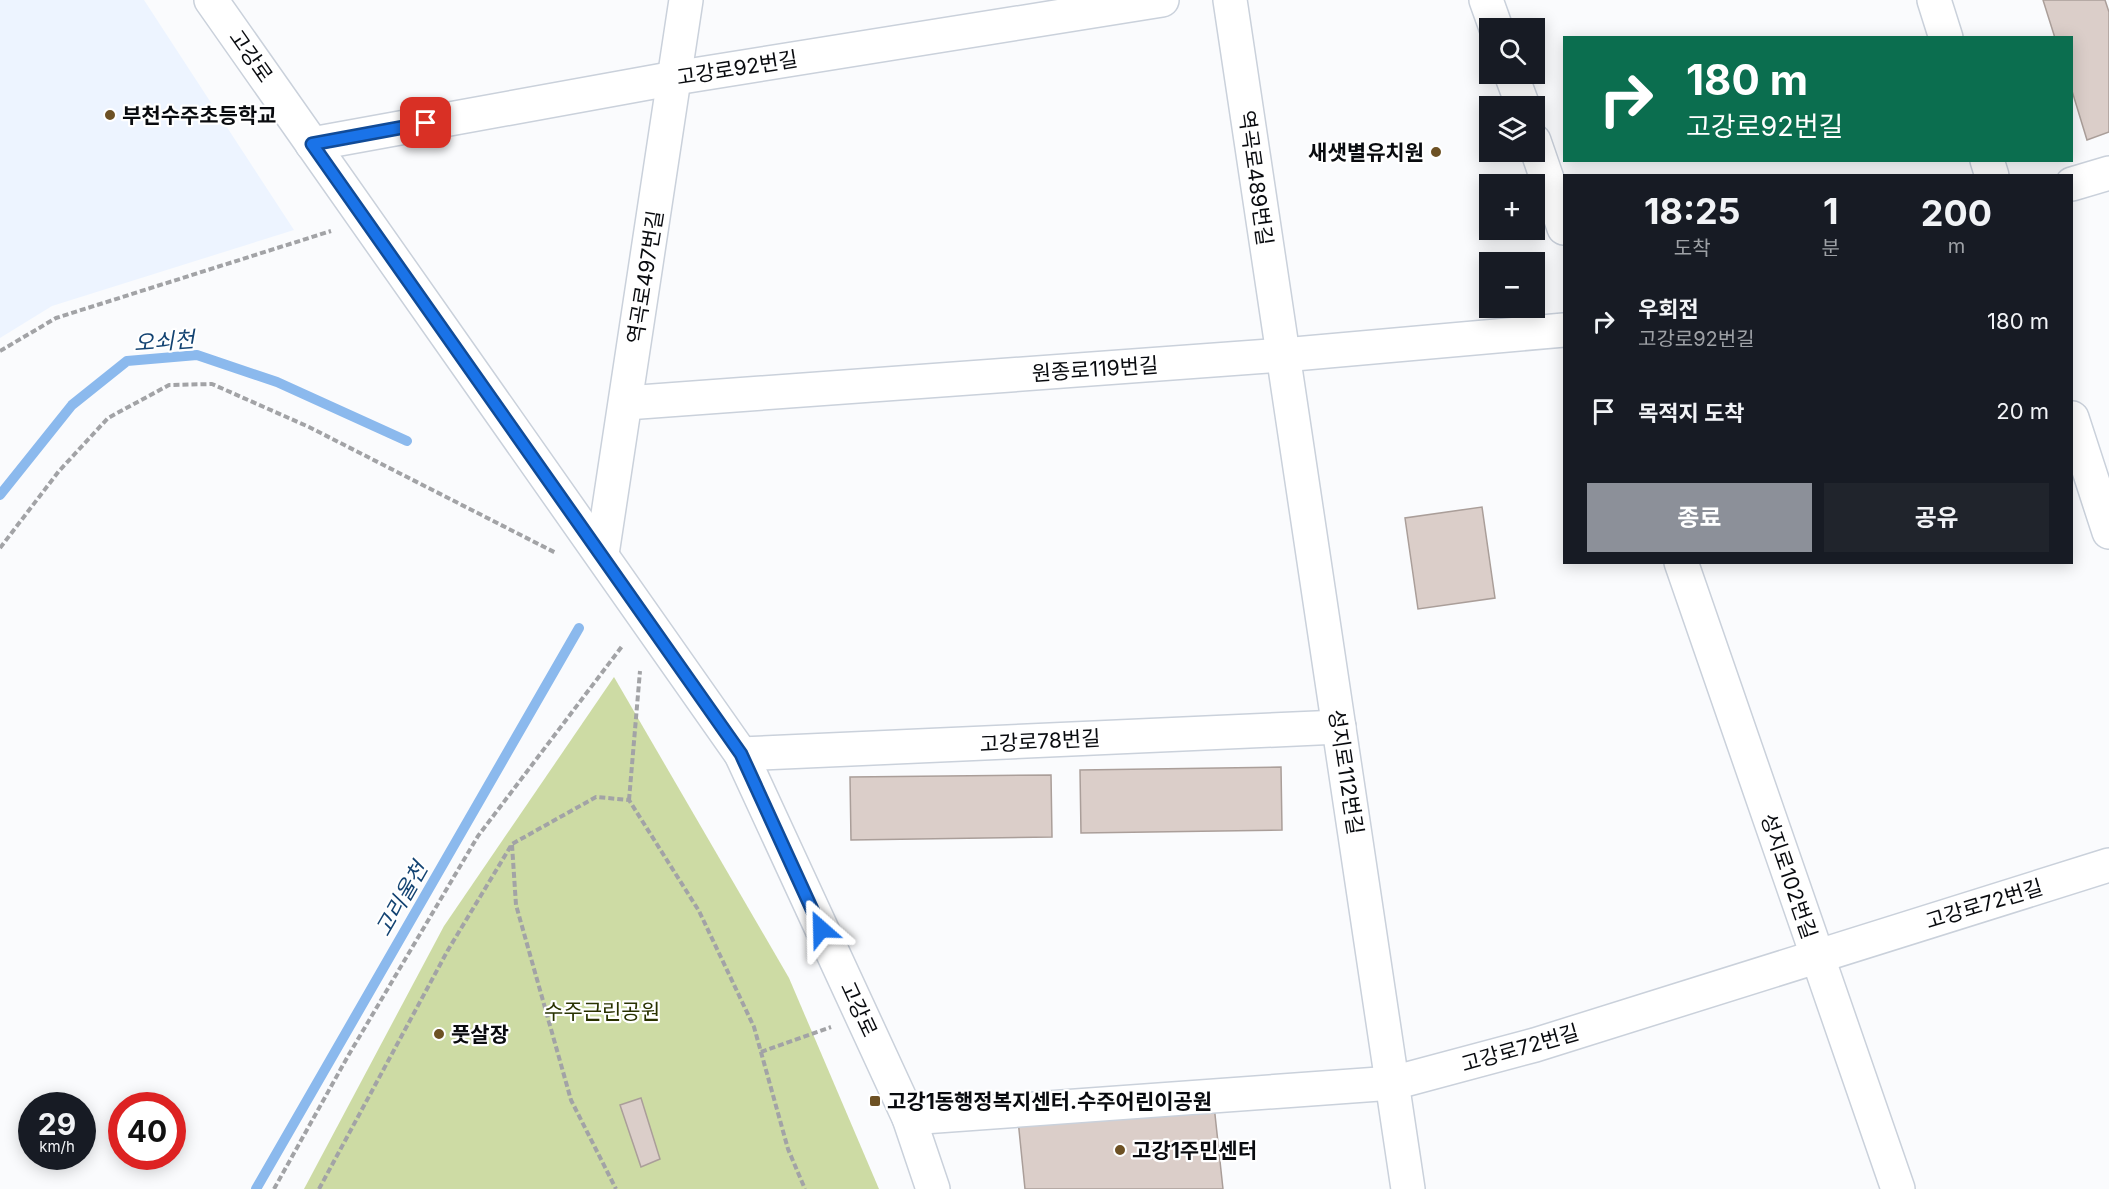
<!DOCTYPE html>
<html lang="ko">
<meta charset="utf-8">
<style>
body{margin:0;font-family:Inter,"Noto Sans KR",sans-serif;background:#20242c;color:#f1f3f6;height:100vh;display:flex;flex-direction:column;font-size:22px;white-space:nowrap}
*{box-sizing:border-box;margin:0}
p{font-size:20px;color:#9ea1a6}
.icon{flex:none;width:33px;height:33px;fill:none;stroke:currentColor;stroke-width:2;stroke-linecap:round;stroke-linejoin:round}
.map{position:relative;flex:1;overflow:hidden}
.details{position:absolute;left:1563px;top:174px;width:510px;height:390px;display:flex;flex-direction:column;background:#171b24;border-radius:0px;box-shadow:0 3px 15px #0003}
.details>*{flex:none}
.top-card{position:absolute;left:1563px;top:36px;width:510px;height:126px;border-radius:0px;box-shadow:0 3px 15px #0003;background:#0b6e4f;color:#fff;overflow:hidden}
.tools{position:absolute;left:1479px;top:18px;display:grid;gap:12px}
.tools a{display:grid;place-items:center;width:66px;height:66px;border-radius:0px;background:#171b24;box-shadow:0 3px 15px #0003;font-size:30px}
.speed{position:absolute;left:18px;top:1092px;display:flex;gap:12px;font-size:30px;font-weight:700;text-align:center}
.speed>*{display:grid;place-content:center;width:78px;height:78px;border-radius:50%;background:#171b24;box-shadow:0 3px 15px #0003;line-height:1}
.speed small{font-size:15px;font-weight:400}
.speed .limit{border:9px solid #d22;background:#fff;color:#111}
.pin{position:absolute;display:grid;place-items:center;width:51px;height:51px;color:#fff;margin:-26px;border-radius:12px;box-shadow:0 3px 9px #0006}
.me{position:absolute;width:66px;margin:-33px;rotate:335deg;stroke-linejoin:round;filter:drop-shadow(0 0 4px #0008)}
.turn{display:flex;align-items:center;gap:21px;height:126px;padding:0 24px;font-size:27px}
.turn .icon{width:78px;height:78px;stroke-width:2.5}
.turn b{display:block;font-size:42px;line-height:51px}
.eta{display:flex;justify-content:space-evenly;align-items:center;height:102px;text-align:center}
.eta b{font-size:36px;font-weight:700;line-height:42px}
.primary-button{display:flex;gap:12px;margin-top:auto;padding:12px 24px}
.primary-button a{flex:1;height:69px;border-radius:0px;background:#8c9099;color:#fff;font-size:24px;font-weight:700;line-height:69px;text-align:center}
.primary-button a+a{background:#20242c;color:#f1f3f6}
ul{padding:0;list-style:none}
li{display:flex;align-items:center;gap:18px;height:90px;padding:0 24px}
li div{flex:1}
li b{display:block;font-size:22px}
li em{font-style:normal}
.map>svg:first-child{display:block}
.built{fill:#edf4ff}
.green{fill:#cddba4}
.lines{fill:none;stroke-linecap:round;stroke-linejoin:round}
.stream{stroke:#8bb9ed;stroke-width:10}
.building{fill:#dbcec9;stroke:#aa9e99;stroke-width:1.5}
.minor-casing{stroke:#cad1db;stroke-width:36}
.path{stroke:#a2a3a6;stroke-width:4;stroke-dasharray:6 3;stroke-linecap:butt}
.minor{stroke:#fff;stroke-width:33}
.route-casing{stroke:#114b97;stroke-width:15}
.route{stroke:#1a73e8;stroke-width:10}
.poi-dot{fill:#6d5124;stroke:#fff;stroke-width:2}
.labels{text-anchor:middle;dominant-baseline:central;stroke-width:4.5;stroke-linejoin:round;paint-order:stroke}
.street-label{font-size:21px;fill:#090b0f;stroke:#fff}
.poi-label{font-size:21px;font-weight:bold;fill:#090b0f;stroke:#fff;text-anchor:start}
.park-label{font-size:21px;fill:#293200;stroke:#fff}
.water-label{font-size:22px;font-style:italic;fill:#134372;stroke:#fff}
</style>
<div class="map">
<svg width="2109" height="1189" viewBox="0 0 2109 1189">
<rect width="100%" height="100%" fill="#fafbfd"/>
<polygon class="built" points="0,0 144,0 294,230 52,306 0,338"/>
<polygon class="green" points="614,677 789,978 879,1189 304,1189 444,926"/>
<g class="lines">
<g class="stream">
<polyline points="0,495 72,405 127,361 197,355 277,382 407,441"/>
<polyline points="256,1189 579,628"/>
</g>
</g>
<g class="building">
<polygon points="2043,0 2105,0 2109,12 2109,132 2087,140 2072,91 2072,38 2055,38"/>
<polygon points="1482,507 1495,598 1418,609 1405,518"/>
<polygon points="1281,767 1282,830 1081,833 1080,770"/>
<polygon points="1051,775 1052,837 851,840 850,777"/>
<polygon points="1213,1096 1223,1189 1025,1189 1017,1110"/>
<polygon points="641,1098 660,1159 641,1167 620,1105"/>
</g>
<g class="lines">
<g class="minor-casing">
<g id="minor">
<polyline points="211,0 741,754 909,1118 933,1189"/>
<polyline points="1230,0 1408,1189"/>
<polyline points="1486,0 1496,28"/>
<polyline points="1934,0 1946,38"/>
<polyline points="1511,74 1523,106"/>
<polyline points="1534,141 1564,228"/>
<polyline points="312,144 675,78 1162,0"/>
<polyline points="1987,160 1992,176"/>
<polyline points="2072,184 2109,173"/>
<polyline points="626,403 1283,355 1564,330"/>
<polyline points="2072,418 2109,532"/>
<polyline points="602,554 686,0"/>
<polyline points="1681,562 1898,1189"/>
<polyline points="741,754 1339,727"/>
<polyline points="909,1118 1393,1083 1535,1045 2109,865"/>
</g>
</g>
<g class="path">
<polyline points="0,351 56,318 331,231"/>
<polyline points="0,548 59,471 108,418 169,385 212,384 309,427 556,553"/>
<polyline points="629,800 640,671"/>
<polyline points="512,845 516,905 571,1100 616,1189"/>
<polyline points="761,1052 831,1027"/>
<polyline points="274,1189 348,1056 478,836 623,645"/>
<polyline points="319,1189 448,950 512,844 596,797 629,800 699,911 754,1027 788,1149 805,1189"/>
</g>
<use href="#minor" class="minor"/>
</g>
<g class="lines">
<g class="route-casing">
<polyline id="route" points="426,123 312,144 741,754 821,929"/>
</g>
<use href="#route" class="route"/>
</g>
<g class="poi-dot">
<circle cx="110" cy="115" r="6"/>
<circle cx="1436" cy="152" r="6"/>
<circle cx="439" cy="1034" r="6"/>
<rect x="869" y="1095" width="12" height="12" rx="3"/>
<circle cx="1120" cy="1150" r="6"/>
</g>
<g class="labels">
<g class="street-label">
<text transform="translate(251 56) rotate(55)">고강로</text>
<text transform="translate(737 68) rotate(-9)">고강로92번길</text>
<text transform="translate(1256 178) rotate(82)">역곡로489번길</text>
<text transform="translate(645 277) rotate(-81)">역곡로497번길</text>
<text transform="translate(1095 369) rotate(-4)">원종로119번길</text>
<text transform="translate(1040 741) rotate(-3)">고강로78번길</text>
<text transform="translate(1346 772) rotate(81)">성지로112번길</text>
<text transform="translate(1789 876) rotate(71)">성지로102번길</text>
<text transform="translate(1984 904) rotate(-17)">고강로72번길</text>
<text transform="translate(859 1009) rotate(65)">고강로</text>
<text transform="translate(1520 1048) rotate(-16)">고강로72번길</text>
</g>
<g class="poi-label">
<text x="122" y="115">부천수주초등학교</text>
<text x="1424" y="152" text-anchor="end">새샛별유치원</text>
<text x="451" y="1034">풋살장</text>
<text x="887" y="1101">고강1동행정복지센터.수주어린이공원</text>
<text x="1132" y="1150">고강1주민센터</text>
</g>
<g class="park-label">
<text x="602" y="1011">수주근린공원</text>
</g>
<g class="water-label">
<text transform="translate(164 341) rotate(-4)">오쇠천</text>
<text transform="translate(401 899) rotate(-60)">고리울천</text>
</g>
</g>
</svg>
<div class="tools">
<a><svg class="icon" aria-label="search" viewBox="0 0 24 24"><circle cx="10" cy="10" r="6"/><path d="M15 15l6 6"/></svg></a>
<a><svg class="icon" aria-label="layers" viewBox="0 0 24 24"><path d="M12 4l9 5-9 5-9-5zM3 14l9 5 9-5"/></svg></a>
<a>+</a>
<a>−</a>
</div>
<div class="speed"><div>29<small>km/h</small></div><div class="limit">40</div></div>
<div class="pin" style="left:426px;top:123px;background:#d93025"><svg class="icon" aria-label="arrive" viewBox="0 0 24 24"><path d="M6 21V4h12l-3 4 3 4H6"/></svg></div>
<svg class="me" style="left:821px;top:929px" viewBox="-20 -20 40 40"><path d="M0-17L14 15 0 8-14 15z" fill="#1a73e8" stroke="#fff" stroke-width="4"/></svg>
<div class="top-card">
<div class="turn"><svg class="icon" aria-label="right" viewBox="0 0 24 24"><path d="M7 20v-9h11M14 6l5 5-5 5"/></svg><div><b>180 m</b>고강로92번길</div></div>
</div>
<section class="details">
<div class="eta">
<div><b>18:25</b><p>도착</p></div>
<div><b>1</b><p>분</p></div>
<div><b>200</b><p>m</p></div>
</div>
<ul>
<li><svg class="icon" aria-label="right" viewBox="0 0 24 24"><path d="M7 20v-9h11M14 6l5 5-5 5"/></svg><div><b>우회전</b><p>고강로92번길</p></div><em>180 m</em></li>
<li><svg class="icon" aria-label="arrive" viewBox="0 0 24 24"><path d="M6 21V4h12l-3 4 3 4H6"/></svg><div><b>목적지 도착</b></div><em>20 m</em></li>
</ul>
<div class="primary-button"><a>종료</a><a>공유</a></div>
</section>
</div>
